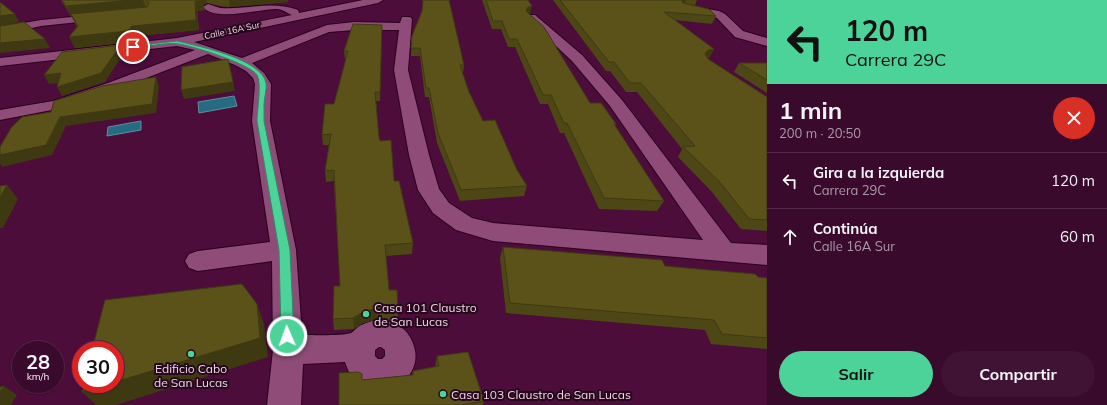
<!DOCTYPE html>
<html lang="es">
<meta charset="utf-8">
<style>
body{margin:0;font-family:Mulish,sans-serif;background:#401334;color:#f1f3f6;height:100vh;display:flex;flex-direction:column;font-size:15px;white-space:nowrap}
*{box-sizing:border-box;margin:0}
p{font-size:13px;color:#ab9aa9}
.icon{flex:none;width:22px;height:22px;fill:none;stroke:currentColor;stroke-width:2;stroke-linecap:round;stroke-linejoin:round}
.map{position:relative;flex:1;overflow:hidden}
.sheet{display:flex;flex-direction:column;background:#390a2c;width:340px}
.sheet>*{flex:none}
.banner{background:#4cd39a;color:#111;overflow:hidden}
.speed{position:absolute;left:12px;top:341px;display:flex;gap:8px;font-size:20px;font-weight:700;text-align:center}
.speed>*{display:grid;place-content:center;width:52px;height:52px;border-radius:50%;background:#390a2c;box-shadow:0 1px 3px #0004,0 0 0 1px #532b48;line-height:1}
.speed small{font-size:10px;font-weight:400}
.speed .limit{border:6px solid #d22;background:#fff;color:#111}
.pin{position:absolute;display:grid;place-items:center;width:34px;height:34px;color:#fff;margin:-17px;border:2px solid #fff;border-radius:50%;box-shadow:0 1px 4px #0007}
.me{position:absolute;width:44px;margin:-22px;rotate:358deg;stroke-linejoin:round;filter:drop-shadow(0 0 3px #0008)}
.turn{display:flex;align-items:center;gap:14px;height:84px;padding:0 12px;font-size:18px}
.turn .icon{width:52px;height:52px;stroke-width:2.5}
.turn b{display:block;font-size:28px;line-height:34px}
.round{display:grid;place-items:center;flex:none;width:42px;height:42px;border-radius:21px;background:#401334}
.headline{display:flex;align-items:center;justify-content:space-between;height:68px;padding:0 12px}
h1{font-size:24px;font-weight:700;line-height:30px}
.cta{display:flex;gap:8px;margin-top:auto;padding:8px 12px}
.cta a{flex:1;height:46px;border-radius:24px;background:#4cd39a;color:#111;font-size:16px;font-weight:700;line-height:46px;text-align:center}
.cta a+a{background:#401334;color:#f1f3f6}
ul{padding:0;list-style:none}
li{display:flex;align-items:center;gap:12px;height:56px;padding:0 12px;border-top:1px solid #532b48}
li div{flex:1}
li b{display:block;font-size:15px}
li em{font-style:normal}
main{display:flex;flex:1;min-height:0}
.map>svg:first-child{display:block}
.water{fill:#256c82;stroke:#648aa0}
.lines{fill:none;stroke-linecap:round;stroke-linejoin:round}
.minor-casing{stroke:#2a001e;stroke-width:2}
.minor{fill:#8f4c78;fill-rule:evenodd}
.wall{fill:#4d4716}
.shaded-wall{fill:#3f3912}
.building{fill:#5a5219;stroke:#3f3912}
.route{fill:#4cd39a;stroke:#318964}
.poi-dot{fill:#4cd39a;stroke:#23091b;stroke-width:1.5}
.labels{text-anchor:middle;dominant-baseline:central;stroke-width:4;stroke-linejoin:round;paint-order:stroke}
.far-street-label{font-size:9px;fill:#f7d0e7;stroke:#23091b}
.near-poi-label{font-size:12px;fill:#f7d0e7;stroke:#23091b;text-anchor:start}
</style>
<main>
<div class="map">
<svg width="767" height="405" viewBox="0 0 767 405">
<rect width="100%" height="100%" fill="#4c0d3a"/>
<g class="water">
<polygon points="234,96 237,106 199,113 198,102"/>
<polygon points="141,121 141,130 107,136 108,127"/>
</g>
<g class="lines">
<g class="minor-casing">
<g id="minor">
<path d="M 363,0 L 383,0 L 378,3 L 194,42 L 242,58 L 327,25 L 354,22 L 400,23 L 402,17 L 410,17 L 412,19 L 408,70 L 429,155 L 439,189 L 449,203 L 472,218 L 493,223 L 703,240 L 610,106 L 572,61 L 525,17 L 527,15 L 535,15 L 582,55 L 622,100 L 731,243 L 767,245 L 767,265 L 493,241 L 456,230 L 433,213 L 418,190 L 409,155 L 394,70 L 399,30 L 354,30 L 329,32 L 252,63 L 264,73 L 271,84 L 270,121 L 296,250 L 302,335 C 311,335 345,336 351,333 C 353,332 355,329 358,327 C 365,323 376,319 384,320 C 397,323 407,329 412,341 C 426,371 396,398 366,386 C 361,384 356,382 353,378 C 349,374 347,367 345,362 L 303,364 L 301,405 L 267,405 L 273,350 L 272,261 L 198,271 L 189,268 L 185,261 L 189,254 L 198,251 L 270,242 L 252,121 L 255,84 L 253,78 L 246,71 L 235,65 L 208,54 L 118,89 L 62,108 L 0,120 L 0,110 L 53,101 L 108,83 L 195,50 L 177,46 L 0,66 L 0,58 L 177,38 L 292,15 C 287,13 282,9 277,9 C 259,9 215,22 203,7 L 208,4 C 212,5 216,7 220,8 C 248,10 271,0 298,10 L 299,13 ZM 379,347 L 381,347 L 385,350 L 385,356 L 382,359 L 378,359 L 375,356 L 375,350 Z"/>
<polygon points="685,5 719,11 725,14 743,31 767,38 767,46 735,37 717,18 712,16 681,10 680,8"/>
<polygon points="103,14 109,17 107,19 41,26 0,35 0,27 41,20"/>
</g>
</g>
<use href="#minor" class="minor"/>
</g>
<g class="wall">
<polygon points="61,0 288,0 288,2 230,7 220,6 207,3 203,5 205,10 197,11 199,30 136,36 132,42 75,48 69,37 77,27 71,16"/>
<polygon points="482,0 528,0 530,14 529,14 590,103 616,124 615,126 664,201 657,211 599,209 564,133 560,133 548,104 540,104 515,47 508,47 501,29 492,29"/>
<polygon points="553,0 697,0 695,5 684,4 716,16 712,24 675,20 714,49 709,58 707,58 708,59 767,97 767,231 741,229 712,192 678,157 682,149 637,92 626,92 610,71 606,71"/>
<polygon points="382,25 380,101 376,101 379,138 394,181 413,243 412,254 386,256 389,290 398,313 398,323 384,319 377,319 363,323 354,329 334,330 333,319 340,286 334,181 326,182 325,171 329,145 323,145 322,135 334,104 346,60 345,60 344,51"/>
<polygon points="412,36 464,65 463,74 469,92 483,121 517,170 527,186 524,196 460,201 437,143 429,97 425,97 420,56 411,56"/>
<polygon points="739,63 767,63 767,93 734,72"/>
<polygon points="503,247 767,278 767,349 711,344 705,330 506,313 500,258"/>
<polygon points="437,356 484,401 483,405 339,405 362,380 412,375 413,371 435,367"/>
</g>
<g class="shaded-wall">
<polygon points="132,0 143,0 146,9 71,16 66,6"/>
<polygon points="200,0 207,0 207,3 203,5 205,10 197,11 199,30 136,36 132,42 75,48 69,37 132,26"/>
<polygon points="229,0 288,0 288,2 230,7"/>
<polygon points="682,0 686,0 684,4 679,8"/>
<polygon points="532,6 530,14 526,14 526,11 528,7"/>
<polygon points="15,14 19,22 0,26 0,16"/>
<polygon points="45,39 50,48 0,53 0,43"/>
<polygon points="121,45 124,53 105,82 62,96 57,87"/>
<polygon points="714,49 709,58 704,59 705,54 708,50"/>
<polygon points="228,59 235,91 184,99 181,90"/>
<polygon points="61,73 66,82 49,84 44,75"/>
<polygon points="156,77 159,86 156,113 66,126 52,155 2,167 0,163 0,155 60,117"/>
<polygon points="7,185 18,199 3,228 0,228 0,198"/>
<polygon points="257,304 264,324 268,357 116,405 96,405 82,392 108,384 115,384 115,382"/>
<polygon points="377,308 377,319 363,323 354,329 353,318 363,312"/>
<polygon points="4,386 17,395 11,405 0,405 0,393"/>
</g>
<g class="building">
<polygon points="62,0 132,0 66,6"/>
<polygon points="147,0 202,0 202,1 195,1 196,20 132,26 128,31 69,37 78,26 71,14 147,7 149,3"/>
<polygon points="423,0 449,0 464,65 460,65 469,92 483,121 495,120 517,170 527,186 461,190 438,133 429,88 426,88 420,48 411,48 412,36 422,11"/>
<polygon points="486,0 528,0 532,6 528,7 526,11 544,27 590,103 601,103 616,124 614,124 664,201 604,198 567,123 564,123 551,95 543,95 517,39 509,39 502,21 493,21"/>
<polygon points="560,0 682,0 683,3 709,9 716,16 664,12 714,49 708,50 705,54 708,59 767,97 767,220 749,219 719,181 683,147 695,146 641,83 630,83 614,62 609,62"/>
<polygon points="0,2 15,14 0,16"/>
<polygon points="24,22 45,39 0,43 0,26"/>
<polygon points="353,24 382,25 380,92 375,92 379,138 380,141 391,140 394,181 399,181 413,243 385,245 389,290 397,290 398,313 384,308 377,308 363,312 353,318 333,319 334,286 340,286 334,170 325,171 331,134 322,135 325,104 334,104 348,51 344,51"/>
<polygon points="121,45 101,73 57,87 61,73 44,75 62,52"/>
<polygon points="228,59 233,82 181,90 182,67"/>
<polygon points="739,63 767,63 767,80"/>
<polygon points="156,77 152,104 60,117 46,145 0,155 0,147 11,128 22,117 51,112 54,101 102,86"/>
<polygon points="7,185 0,198 0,186"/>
<polygon points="503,247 662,260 665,266 755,274 758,277 767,278 767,338 722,334 714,320 510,303"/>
<polygon points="242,284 257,304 260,338 115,382 115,350 92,350 105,300"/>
<polygon points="468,352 484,401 462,405 339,405 339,373 358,372 362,374 362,380 413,375 413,371 439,366 437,356"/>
<polygon points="84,384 108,384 82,392"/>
<polygon points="4,386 0,393 0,387"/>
</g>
<path class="route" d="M 177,41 C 198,46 262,59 266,83 C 267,90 264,98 264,105 C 264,110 264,115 264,121 L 290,250 L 294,336 L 292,340 L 287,342 L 283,340 L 281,336 L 279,250 L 257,121 C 257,110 262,83 257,75 C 250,64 193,46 179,44 C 166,42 146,47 133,49 L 130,47 L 133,46 Z"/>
<g class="poi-dot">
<circle cx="366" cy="314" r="4"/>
<circle cx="191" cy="354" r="4"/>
<circle cx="443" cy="394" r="4"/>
</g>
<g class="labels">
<g class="far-street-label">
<text transform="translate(232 30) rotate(-12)">Calle 16A Sur</text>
</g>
<g class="near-poi-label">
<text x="374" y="307">Casa 101 Claustro<tspan x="374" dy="14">de San Lucas</tspan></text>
<text x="191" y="368" text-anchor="middle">Edificio Cabo<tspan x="191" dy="14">de San Lucas</tspan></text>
<text x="451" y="394">Casa 103 Claustro de San Lucas</text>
</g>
</g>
</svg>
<div class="speed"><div>28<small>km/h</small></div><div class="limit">30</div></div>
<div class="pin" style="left:133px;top:47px;background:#d93025"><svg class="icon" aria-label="arrive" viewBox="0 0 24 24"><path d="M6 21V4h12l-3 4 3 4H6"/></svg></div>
<svg class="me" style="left:287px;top:336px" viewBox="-20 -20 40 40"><circle r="17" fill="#4cd39a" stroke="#fff" stroke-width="3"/><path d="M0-11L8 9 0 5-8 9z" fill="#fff"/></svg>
</div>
<section class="sheet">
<div class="banner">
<div class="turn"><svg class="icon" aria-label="left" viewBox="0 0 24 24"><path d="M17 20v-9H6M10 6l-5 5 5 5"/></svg><div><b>120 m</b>Carrera 29C</div></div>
</div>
<div class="headline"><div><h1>1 min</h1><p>200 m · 20:50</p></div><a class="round" style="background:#d93025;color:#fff"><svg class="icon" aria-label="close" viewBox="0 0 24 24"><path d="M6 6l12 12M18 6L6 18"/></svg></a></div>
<ul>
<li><svg class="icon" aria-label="left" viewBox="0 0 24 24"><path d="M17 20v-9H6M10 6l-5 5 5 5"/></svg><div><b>Gira a la izquierda</b><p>Carrera 29C</p></div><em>120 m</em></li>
<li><svg class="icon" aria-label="ahead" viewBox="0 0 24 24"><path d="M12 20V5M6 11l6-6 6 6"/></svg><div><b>Continúa</b><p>Calle 16A Sur</p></div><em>60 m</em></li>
</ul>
<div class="cta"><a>Salir</a><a>Compartir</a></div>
</section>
</main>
